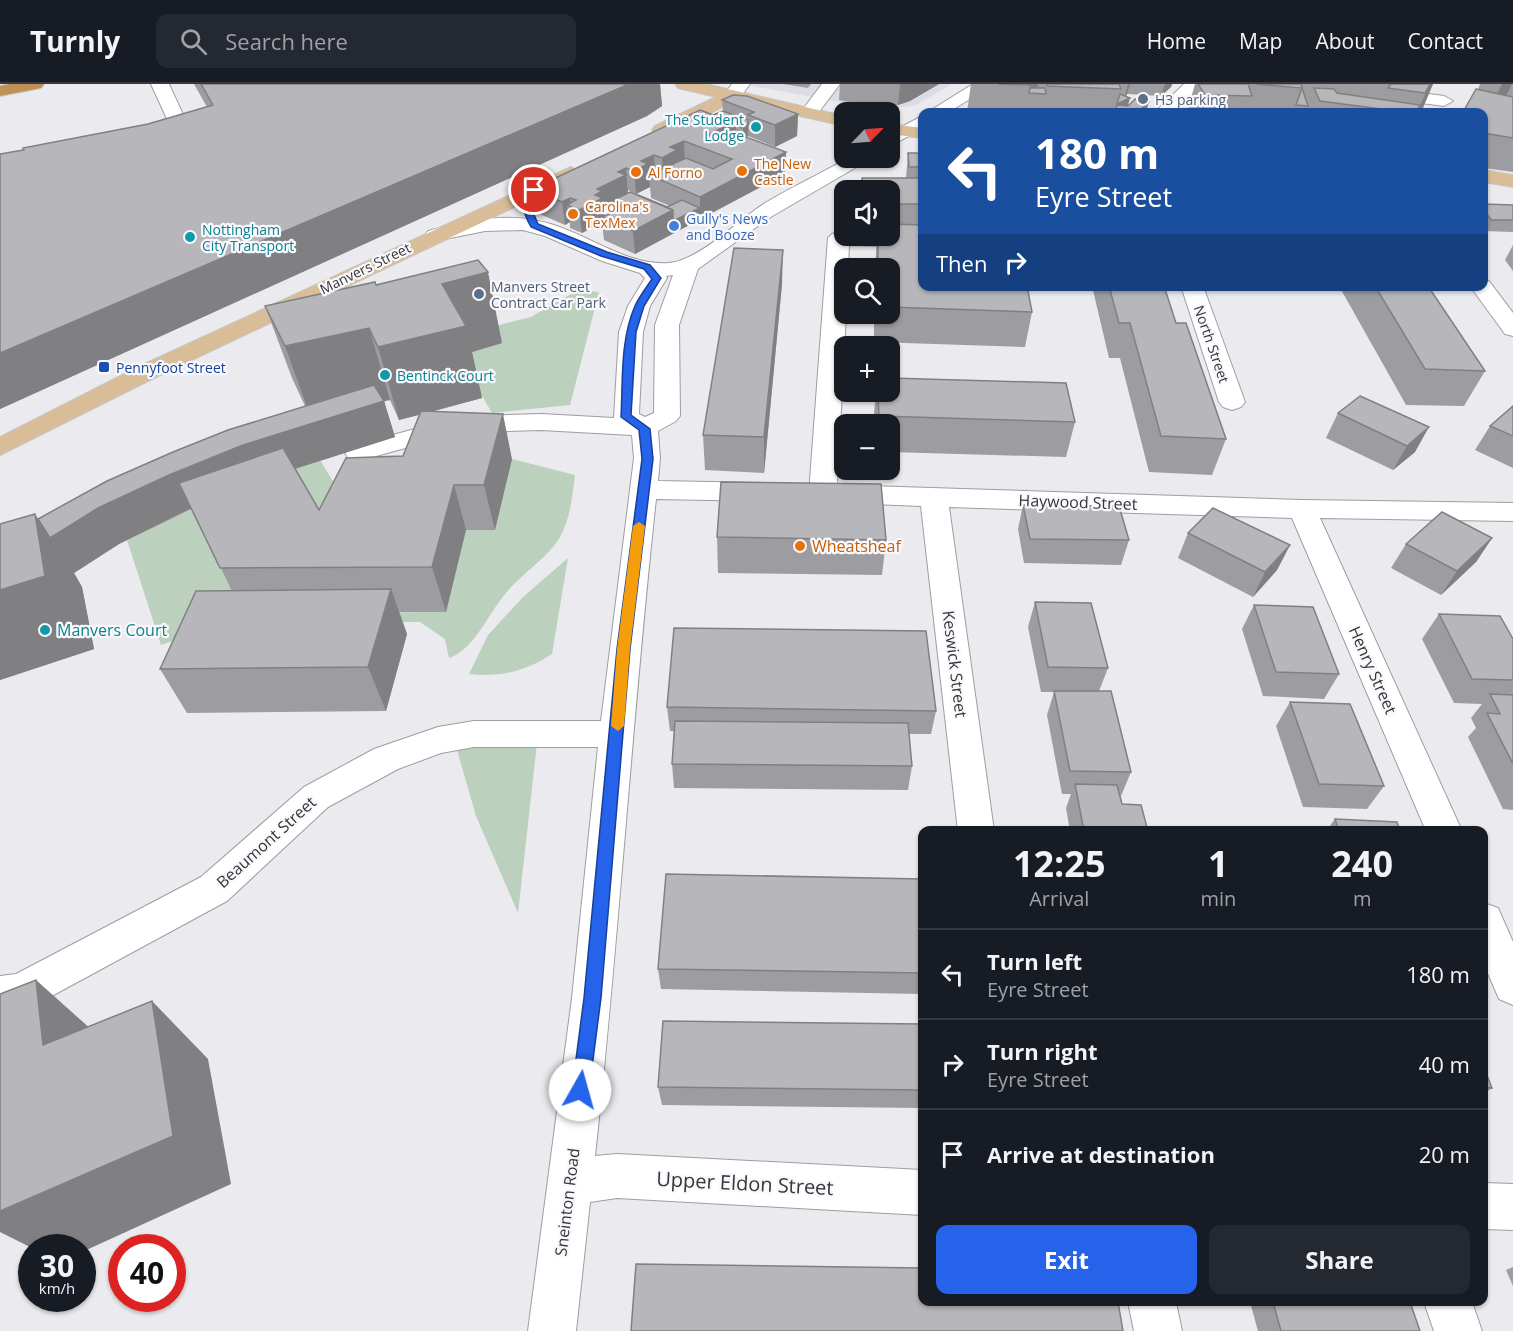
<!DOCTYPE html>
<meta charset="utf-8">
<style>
body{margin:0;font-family:"Open Sans",sans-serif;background:#242831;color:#f1f3f6;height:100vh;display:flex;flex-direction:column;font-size:22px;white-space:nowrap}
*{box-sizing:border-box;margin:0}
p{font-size:20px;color:#9ea1a6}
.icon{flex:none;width:33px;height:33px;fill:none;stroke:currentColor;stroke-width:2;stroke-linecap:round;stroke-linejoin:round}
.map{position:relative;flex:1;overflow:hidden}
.drawer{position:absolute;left:918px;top:742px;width:570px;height:480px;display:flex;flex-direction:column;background:#171b24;border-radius:12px;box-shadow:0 2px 4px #0004}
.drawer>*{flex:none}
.top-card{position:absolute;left:918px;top:24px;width:570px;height:183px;border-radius:12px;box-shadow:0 2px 4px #0004;background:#1a4fa0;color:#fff;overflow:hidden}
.needle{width:39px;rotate:65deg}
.fabs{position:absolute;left:834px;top:18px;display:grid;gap:12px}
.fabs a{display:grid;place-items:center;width:66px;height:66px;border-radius:12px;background:#171b24;box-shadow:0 2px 4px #0004;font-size:30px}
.speed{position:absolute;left:18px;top:1150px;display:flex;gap:12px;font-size:30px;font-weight:700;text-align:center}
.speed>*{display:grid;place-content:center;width:78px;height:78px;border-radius:50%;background:#171b24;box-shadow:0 2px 4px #0004;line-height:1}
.speed small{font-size:15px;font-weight:400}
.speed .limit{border:9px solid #d22;background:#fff;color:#111}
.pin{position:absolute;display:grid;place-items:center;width:51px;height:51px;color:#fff;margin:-26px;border:3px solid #fff;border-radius:50%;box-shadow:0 2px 6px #0007}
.me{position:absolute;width:66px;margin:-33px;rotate:7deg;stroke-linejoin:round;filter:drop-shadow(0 0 4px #0008)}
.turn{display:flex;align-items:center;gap:21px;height:126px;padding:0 18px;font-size:27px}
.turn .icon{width:78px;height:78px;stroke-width:2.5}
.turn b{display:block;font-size:42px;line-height:51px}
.then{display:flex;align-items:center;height:57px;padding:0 18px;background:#0003;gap:12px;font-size:22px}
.eta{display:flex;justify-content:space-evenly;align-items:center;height:102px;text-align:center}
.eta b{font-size:36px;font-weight:700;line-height:42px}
.primary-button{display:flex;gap:12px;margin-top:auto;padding:12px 18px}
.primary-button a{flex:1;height:69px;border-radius:12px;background:#2563eb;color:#fff;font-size:24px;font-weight:700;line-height:69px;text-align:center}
.primary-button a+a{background:#242831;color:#f1f3f6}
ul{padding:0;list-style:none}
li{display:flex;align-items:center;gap:18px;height:90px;padding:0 18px;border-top:2px solid #363941}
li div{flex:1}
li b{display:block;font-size:22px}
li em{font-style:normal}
header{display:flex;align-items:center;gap:36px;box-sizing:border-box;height:84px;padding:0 30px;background:#171b24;border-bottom:2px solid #363941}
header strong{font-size:28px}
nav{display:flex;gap:33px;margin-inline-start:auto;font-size:21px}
.search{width:420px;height:54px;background:#242831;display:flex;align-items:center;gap:15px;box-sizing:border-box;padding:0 21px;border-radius:12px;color:#9ea1a6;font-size:22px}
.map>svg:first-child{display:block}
.built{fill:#dddbe6}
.green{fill:#bcd0be}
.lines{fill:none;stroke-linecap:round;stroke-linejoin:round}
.minor-casing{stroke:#9e9da1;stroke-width:2}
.major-casing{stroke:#c7c7c7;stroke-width:2}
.highway-casing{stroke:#c7c7c7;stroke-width:2}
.minor{fill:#fff;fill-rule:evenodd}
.major{fill:#d9bd98;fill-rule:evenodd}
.highway{fill:#bf9154;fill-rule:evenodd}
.wall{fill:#9d9da1;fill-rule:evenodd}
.shaded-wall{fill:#808083}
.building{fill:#b7b7bb;stroke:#808083;stroke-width:1.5}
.route{fill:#2563eb;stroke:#184099;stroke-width:1.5}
.slow{fill:#f59e0b}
.service-dot{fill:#5c6f8a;stroke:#f9f8fc;stroke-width:2}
.culture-dot{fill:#0f9aa8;stroke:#f9f8fc;stroke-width:2}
.food-dot{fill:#e8710a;stroke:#f9f8fc;stroke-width:2}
.shop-dot{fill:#3f7fe0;stroke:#f9f8fc;stroke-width:2}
.transit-dot{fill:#1a4fb4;stroke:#f9f8fc;stroke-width:2}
.labels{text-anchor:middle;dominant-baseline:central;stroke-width:4.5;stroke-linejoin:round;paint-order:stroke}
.far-service-label{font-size:14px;fill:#4e5e75;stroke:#f9f8fc;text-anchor:start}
.far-culture-label{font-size:14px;fill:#0d838f;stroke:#f9f8fc;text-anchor:start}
.far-food-label{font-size:14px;fill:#c56008;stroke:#f9f8fc;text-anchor:start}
.far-shop-label{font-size:14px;fill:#366cbe;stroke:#f9f8fc;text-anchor:start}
.far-street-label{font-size:14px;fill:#363637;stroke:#f9f8fc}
.far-transit-label{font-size:14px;fill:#164399;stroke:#f9f8fc;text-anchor:start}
.street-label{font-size:16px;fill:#363637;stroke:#f9f8fc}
.food-label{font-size:16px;fill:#c56008;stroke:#f9f8fc;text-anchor:start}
.culture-label{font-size:16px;fill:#0d838f;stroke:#f9f8fc;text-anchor:start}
.near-street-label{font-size:20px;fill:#363637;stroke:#f9f8fc}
</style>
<header>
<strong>Turnly</strong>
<div class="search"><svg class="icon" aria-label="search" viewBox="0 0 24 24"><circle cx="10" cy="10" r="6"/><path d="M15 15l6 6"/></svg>Search here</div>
<nav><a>Home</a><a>Map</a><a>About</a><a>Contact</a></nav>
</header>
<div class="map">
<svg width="1513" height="1247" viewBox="0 0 1513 1247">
<rect width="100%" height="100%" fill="#ebeaee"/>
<polygon class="built" points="743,0 952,0 916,21 892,25 870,24"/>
<g class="green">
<polygon points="578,206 599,208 570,321 492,329 459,272 491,243 531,233"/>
<path d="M 512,375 L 575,391 C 572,413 571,433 560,453 C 548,474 521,490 506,509 C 489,528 475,565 449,574 L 445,555 L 420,538 L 229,538 L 161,561 L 127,456 C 190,425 253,398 320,376 L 345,417 L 243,529 L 446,528 L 466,446 L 495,446 Z"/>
<path d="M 568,474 L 552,570 C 526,587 499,594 469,590 L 488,551 L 523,513 Z"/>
<polygon points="455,659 537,659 518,829 476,732"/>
</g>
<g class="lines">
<g class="minor-casing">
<g id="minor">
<polygon points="151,0 169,0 197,61 195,65 188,67 179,61"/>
<polygon points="732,0 750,0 738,16 732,17 723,12"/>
<polygon points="822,0 840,0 815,33 803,33 800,29"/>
<polygon points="973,0 994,0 949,28 928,28"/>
<polygon points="1184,0 1203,0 1174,28 1155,28"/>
<polygon points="1306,0 1354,0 1444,12 1453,17 1444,22 1315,5"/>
<polygon points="922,32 922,45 890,62 890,49"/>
<path d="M 849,74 L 872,74 L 769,134 L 698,185 L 679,241 L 680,332 L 676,337 L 658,347 L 660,374 L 658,397 L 765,399 L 775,402 L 779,408 L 775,414 L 765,417 L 656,415 C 632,634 619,853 595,1072 L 617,1070 L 922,1086 L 922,1131 L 617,1114 L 590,1118 L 576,1247 L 528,1247 L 572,914 L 598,663 L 474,663 L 441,669 L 398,685 L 328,723 L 227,817 L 35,921 L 0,930 L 0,892 L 16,890 L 201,793 L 304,703 L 374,665 L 438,643 L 474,637 L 601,637 L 634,374 L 632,351 L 541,346 L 479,348 L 438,355 L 358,377 L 349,375 L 345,369 L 349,363 L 433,340 L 479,332 L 541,330 L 614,334 L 619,248 L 628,222 L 645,194 L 640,189 L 602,177 L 545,152 L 523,146 L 485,147 L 435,157 L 428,155 L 425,151 L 428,147 C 473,135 516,126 562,144 C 595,156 632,182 669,179 C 700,176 738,136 765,119 C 792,103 821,89 849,74 ZM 673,191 L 655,241 L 654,329 L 645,333 L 639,330 L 643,248 L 650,222 L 667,194 L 666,192 Z"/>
<polygon points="839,148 844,148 844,152 922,151 922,163 849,161 848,184 844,184 846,230 837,401 1302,416 1513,419 1513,437 1320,434 1462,747 1426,747 1292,434 949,423 994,747 958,747 921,422 823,418 813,415 809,409 828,154 832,150"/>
<polygon points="1484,196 1489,197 1513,229 1513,252 1505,250 1470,202 1484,202"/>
<polygon points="1181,202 1203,202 1245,318 1241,323 1232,326 1223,323 1219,318"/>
<polygon points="1484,819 1498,824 1513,858 1513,921 1499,915 1484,880"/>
<polygon points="1484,1099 1513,1100 1513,1146 1484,1145"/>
<polygon points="1128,1218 1176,1218 1182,1247 1134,1247"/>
<polygon points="1424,1218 1472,1218 1482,1247 1434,1247"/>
</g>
</g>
<g class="major-casing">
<g id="major">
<polygon points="675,0 706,0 844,32 844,42 735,17 667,50 655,50 652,46 655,42 716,13 678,4"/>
<polygon points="890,40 922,44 922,54 890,50"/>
<polygon points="571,83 581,89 578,93 156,293 0,371 0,353 138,283"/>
<polygon points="1484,86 1513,91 1513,103 1484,98"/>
</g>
</g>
<g class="highway-casing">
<polygon id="highway" points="9,0 44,0 41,4 0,12 0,2"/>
</g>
<use href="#minor" class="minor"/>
<use href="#major" class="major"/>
<use href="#highway" class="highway"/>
</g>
<g class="wall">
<polygon points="194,0 660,0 662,22 647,32 0,325 0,70 148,40 207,23"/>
<polygon points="783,0 811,0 808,4"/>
<polygon points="840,0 939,0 910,17 898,21 870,22 839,16"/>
<polygon points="971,0 1172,0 1171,3 1161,12 1127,10 1126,13 1128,22 1146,28 967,28"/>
<polygon points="1195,0 1433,0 1420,28 1187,28"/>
<polygon points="1480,0 1513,0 1513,88 1484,84 1484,28 1478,6"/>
<path d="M 722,16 L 798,30 L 797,52 L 775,63 L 748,52 L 746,53 L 786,68 L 785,90 L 635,170 L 604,156 L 602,138 L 582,149 L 570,144 L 570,138 L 565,141 L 535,128 L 532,105 L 713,31 L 723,27 ZM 650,103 L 651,114 L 670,122 L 667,123 L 628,109 L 628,106 L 636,110 ZM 617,119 L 618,127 L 605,132 L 604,126 Z"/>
<polygon points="908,69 922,69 922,202 1032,228 1025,263 874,258 874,230 890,230 890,184 875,184 877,152 890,152 890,106 861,106 862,94 906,94"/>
<polygon points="1484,120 1513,121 1513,148 1484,147"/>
<polygon points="1513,161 1513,187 1505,176"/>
<polygon points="782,200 764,389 705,386 703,351"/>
<path d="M 376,201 L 502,259 L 472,268 L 482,314 L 431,328 L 512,375 L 495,446 L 466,446 L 446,528 L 399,528 L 407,550 L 386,627 L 187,629 L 160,585 L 232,507 L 192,425 L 119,460 L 74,489 L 82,503 L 94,565 L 0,596 L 0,440 L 38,435 L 305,322 L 292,294 L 265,222 ZM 390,316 L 399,336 L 419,331 L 403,372 L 319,426 L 295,385 L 395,353 L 384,317 Z"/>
<polygon points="1092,202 1164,202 1176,239 1226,355 1212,391 1149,388 1120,274 1109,274"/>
<polygon points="1339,202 1428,202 1485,287 1464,322 1406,321"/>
<polygon points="876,308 890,308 1075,338 1066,373 890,368 890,340 875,340 874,329"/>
<polygon points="1360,312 1415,368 1393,386 1326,354 1338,329"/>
<polygon points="1513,322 1513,384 1475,366 1490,342"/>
<polygon points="1023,421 1129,456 1121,481 1024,479 1018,445"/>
<polygon points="1188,449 1290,461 1277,486 1253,513 1178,474"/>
<polygon points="717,453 886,456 882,491 718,489"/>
<polygon points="1492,454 1476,478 1441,511 1391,484 1406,460"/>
<polygon points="1035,518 1108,584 1099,607 1131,688 1121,712 1120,711 1122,720 1148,747 1070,747 1066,724 1071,710 1062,710 1047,631 1054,608 1041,608 1028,543"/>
<polygon points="1254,521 1339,590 1324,615 1263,612 1242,545"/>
<polygon points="1439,530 1513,555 1513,726 1503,725 1468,653 1476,644 1471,634 1482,620 1454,619 1422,555"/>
<polygon points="1290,618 1384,702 1367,725 1303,723 1276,642"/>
<polygon points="667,623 936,627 931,650 909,650 912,682 908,706 674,704 672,680 674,647 670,647"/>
<polygon points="1335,735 1400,747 1326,747"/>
<polygon points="922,795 922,910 661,905 658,885"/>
<polygon points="922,940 922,1024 662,1021 658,1003"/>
<polygon points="1484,984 1492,1004 1484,1010"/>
<polygon points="1513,1183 1513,1202 1506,1186"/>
<polygon points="1250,1218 1410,1218 1420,1247 1258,1247"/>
</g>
<g class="shaded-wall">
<polygon points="629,0 644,0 647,32 0,325 0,269"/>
<polygon points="647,0 660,0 662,22 647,32 644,1"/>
<polygon points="900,0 939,0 910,17 898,21"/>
<polygon points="1026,0 1038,0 1037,5 1029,9 1030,1"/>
<polygon points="1128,0 1130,0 1127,10 1124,16 1130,14 1127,25 1115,28 1117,20 1124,16"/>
<polygon points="1165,0 1172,0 1171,3 1161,12"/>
<polygon points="1430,0 1433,0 1423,24 1420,28 1417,28"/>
<polygon points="1502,0 1512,0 1496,32 1485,34"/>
<polygon points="1149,18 1146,28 1138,28"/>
<polygon points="798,30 797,52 775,63 775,41"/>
<polygon points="733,38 736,41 736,53 734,60 708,51"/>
<polygon points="748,41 748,52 743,55 743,44"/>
<polygon points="684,57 685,79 663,96 662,74 670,63"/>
<polygon points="786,68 785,90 674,149 673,137 700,124 700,113"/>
<polygon points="654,71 655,93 649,91 650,103 636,110 634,87 641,77"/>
<polygon points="626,84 628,114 616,115 617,119 604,126 605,135 602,133 602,138 582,149 579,126 595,111 597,105 618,88"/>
<polygon points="570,114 571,122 567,121 570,138 565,141 562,118"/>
<polygon points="673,126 674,149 635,170 633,147"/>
<polygon points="783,166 782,200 764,389 764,353"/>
<polygon points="488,188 502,259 472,268 482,314 399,336 378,263 393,260 442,200"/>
<polygon points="369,244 390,316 384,317 395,353 259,396 187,426 119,460 74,489 82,503 94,565 0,596 0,492 35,430 50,454 98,424 169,391 311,334 285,262"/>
<polygon points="503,330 512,375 495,446 484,401"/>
<polygon points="1429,343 1415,368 1393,386 1407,362"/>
<polygon points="454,401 466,446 446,528 432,483"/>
<polygon points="1492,454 1476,478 1441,511 1457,487"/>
<polygon points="1290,461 1277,486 1253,513 1265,488"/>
<polygon points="391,505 407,550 386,627 368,583"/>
<polygon points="36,896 102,955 43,961"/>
<polygon points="152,917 208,975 231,1100 82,1168 82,1164 32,1164 0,1148 0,1127"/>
</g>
<g class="building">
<polygon points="201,0 629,0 0,269 0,70 24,66 23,64 148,40 213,21"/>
<polygon points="629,0 647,0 644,1 629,1"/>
<polygon points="998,0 1030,0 1030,1"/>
<polygon points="1047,0 1119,0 1121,5 1047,2"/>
<polygon points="1198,0 1248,0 1252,12 1205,11"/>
<polygon points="1256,0 1301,0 1302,4"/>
<polygon points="1391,0 1430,0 1425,9 1388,4"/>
<polygon points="1030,4 1045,4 1046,10 1029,9"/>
<polygon points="1302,4 1308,22 1296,21"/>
<polygon points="1314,4 1334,5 1337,9 1420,21 1416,28 1404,28 1320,17"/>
<polygon points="1476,5 1513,13 1513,54 1484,49 1484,28 1463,28"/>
<polygon points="1120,10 1130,14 1117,20"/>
<polygon points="733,11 747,12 798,30 775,41 748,31 754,28 722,16"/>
<polygon points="1135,15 1149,18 1138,28 1115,28 1117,21 1128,22"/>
<polygon points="700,26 733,38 708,51 716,54 730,47 786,68 700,113 649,91 686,74 713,85 732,75 684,57 670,63 677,66 662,74 654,71 641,77 648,80 634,87 626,84 618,88 626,91 597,105 602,107 595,111 603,114 579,126 567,121 576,116 570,114 562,118 532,105"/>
<polygon points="723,27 748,36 748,41 743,44 736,41 734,43 733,38 713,31"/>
<polygon points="908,69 922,69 922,83 909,83"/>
<polygon points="862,94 922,94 922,120 890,120 890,106 863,106"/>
<polygon points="630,108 673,126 633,147 602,133 616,127 622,130 635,123 616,115"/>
<polygon points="638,111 667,123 682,116 700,124 673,137 673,126"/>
<polygon points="1484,120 1513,121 1513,136 1491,136 1484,126"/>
<polygon points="890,140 922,141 922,202 1027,202 1032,228 890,223 890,184 878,184 878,152 890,152"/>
<polygon points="734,164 783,166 764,353 703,351"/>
<polygon points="478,176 488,188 442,200 466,242 378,263 369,244 285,262 265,222 375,198 376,201"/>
<polygon points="1109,202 1164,202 1176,239 1186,239 1226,355 1161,352 1130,239 1119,239"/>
<polygon points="1375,202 1428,202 1485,287 1425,285"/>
<polygon points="890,294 1066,299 1075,338 879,332 878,308 890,308"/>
<polygon points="374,301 384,317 243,361 169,391 98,424 50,454 38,435 107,397 173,368 228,346"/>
<polygon points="1360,312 1429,343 1407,362 1338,329"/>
<polygon points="1513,322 1513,352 1490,342"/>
<polygon points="421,327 503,330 484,401 454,401 432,483 220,484 179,399 283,364 319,426 346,374 403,372"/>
<polygon points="721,398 881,400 886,456 717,453"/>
<polygon points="1023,421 1119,422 1129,456 1030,455"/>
<polygon points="1213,424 1290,461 1265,488 1188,449"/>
<polygon points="1442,428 1492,454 1457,487 1406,460"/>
<polygon points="35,430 45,492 0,506 0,440"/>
<polygon points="391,505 368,583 160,585 196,507"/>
<polygon points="1035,518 1091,519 1108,584 1048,583"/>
<polygon points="1254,521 1313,523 1339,590 1276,588"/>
<polygon points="1439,530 1500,532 1513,555 1513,596 1472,595"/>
<polygon points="674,544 926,547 936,627 667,623"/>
<polygon points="1054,607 1111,607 1131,688 1070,687"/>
<polygon points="1490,610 1513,611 1513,680 1487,629 1500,630"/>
<polygon points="1290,618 1350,620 1384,702 1319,700"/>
<polygon points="675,637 908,639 912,682 672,680"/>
<polygon points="1075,700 1117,701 1122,720 1141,721 1148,747 1084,747"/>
<polygon points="1335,735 1397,738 1400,747 1339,747"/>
<polygon points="666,790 922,795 922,889 658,885"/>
<polygon points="36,896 43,961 152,917 173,1052 0,1127 0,910"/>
<polygon points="663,937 922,940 922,1006 658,1003"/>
<polygon points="1484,984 1492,1004 1484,1003"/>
<polygon points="636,1180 922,1184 922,1218 1118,1218 1123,1247 631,1247"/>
<polygon points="1273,1218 1410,1218 1420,1247 1281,1247"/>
</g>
<path class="route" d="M 531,105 L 538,106 C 529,120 531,125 538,140 L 607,168 L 650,181 L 661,194 L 644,222 L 636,248 L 631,331 L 650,345 L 653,375 L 630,565 L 601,914 L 589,1006 L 587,1012 L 580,1015 L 574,1012 L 572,1006 L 584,914 L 617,565 L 642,375 L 639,346 L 621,333 C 623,297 620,256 635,222 C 639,213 646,204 652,195 L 644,185 L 601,172 L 531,143 C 522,127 521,121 531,105 Z"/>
<polygon class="slow" points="639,438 645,442 630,565 624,642 618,647 611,642 617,565 633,442"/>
<g class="service-dot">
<circle cx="1143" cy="15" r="6"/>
<circle cx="479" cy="210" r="6"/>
</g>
<g class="culture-dot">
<circle cx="756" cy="43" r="6"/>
<circle cx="190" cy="153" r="6"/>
<circle cx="385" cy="291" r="6"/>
<circle cx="45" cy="546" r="6"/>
</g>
<g class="food-dot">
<circle cx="742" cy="87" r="6"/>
<circle cx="636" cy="88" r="6"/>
<circle cx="573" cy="130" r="6"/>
<circle cx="800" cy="462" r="6"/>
</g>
<circle class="shop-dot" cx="674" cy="142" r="6"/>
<rect class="transit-dot" x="98" y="277" width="12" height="12" rx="3"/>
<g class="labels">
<g class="far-service-label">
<text x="1155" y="15">H3 parking</text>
<text x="491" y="202">Manvers Street<tspan x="491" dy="16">Contract Car Park</tspan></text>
</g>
<g class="far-culture-label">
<text x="744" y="35" text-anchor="end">The Student<tspan x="744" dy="16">Lodge</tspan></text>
<text x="202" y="145">Nottingham<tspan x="202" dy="16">City Transport</tspan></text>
<text x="397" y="291">Bentinck Court</text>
</g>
<g class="far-food-label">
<text x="754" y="79">The New<tspan x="754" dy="16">Castle</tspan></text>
<text x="648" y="88">Al Forno</text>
<text x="585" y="122">Carolina's<tspan x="585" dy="16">TexMex</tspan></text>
</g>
<g class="far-shop-label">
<text x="686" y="134">Gully's News<tspan x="686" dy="16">and Booze</tspan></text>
</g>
<g class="far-street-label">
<text transform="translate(365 184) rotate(-26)">Manvers Street</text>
<text transform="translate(1212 260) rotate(71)">North Street</text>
</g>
<g class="far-transit-label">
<text x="116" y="283">Pennyfoot Street</text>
</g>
<g class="street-label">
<text transform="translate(1078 418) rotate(2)">Haywood Street</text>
<text transform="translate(955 580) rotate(83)">Keswick Street</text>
<text transform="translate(1373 586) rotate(66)">Henry Street</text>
<text transform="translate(266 758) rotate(-42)">Beaumont Street</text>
<text transform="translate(567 1118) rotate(-83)">Sneinton Road</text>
</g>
<g class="food-label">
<text x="812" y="462">Wheatsheaf</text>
</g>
<g class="culture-label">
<text x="57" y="546">Manvers Court</text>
</g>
<g class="near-street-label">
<text transform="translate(745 1099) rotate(3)">Upper Eldon Street</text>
</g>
</g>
</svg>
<div class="fabs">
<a><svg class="needle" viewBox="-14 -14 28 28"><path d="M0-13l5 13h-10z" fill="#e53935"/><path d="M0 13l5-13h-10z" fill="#9ea1a6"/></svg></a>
<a><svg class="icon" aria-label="sound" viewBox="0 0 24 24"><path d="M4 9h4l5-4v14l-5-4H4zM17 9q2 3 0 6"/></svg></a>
<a><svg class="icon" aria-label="search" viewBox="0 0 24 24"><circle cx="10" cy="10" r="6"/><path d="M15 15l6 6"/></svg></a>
<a>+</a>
<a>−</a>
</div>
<div class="speed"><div>30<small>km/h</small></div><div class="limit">40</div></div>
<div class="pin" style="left:534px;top:106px;background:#d93025"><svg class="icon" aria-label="arrive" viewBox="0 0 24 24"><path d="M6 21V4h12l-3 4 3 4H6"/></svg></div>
<svg class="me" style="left:580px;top:1006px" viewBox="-20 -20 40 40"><circle r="19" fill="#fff"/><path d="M0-13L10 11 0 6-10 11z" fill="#2563eb"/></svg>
<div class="top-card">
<div class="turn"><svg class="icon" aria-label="left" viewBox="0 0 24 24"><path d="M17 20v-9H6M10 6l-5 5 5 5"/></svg><div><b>180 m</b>Eyre Street</div></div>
<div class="then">Then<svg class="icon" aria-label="right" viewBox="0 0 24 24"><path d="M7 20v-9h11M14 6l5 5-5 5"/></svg></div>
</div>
<section class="drawer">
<div class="eta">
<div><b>12:25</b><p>Arrival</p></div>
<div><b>1</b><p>min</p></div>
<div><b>240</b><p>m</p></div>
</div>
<ul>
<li><svg class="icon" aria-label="left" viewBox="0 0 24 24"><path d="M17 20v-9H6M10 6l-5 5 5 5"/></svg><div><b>Turn left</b><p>Eyre Street</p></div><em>180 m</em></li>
<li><svg class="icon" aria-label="right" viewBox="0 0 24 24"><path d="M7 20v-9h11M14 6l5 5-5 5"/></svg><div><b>Turn right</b><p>Eyre Street</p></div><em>40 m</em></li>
<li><svg class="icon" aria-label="arrive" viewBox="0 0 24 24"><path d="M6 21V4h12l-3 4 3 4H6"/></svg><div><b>Arrive at destination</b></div><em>20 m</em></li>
</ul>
<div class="primary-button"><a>Exit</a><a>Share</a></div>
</section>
</div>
